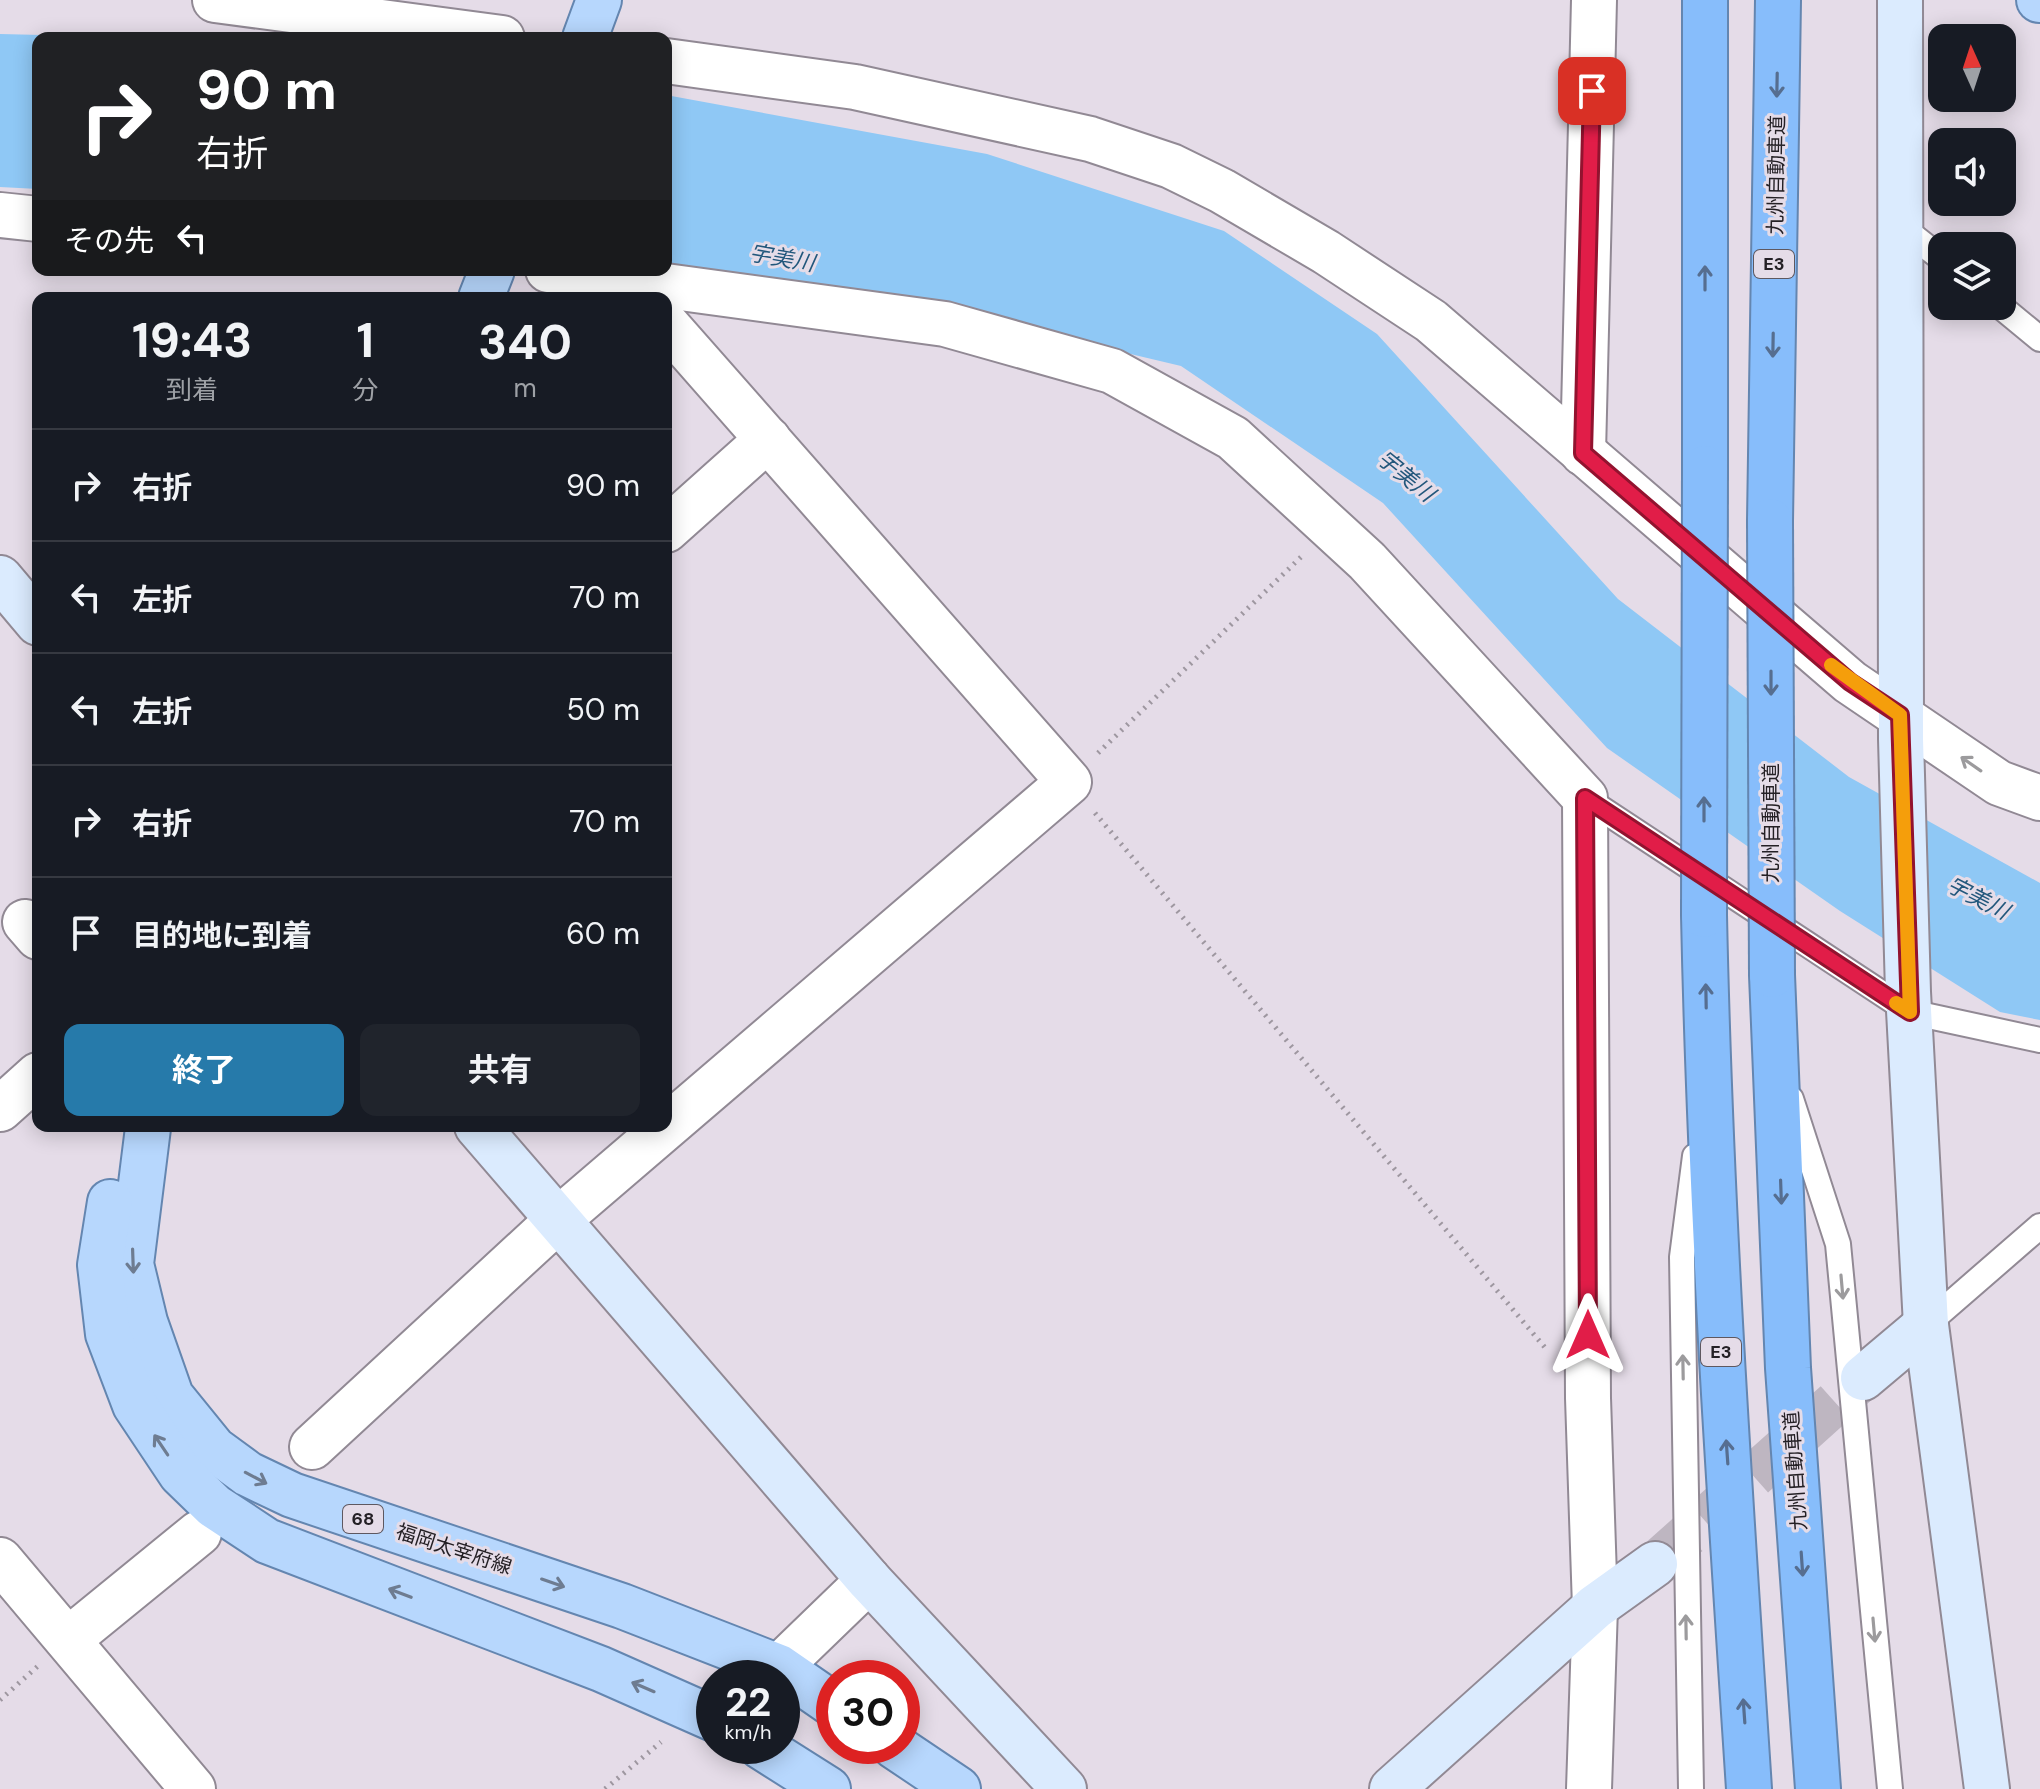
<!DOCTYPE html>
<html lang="ja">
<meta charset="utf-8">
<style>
body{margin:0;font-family:"DM Sans","Noto Sans JP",sans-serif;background:#20242c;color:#f1f3f6;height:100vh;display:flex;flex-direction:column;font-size:30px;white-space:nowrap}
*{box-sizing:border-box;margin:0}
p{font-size:26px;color:#9ea1a6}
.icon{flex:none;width:44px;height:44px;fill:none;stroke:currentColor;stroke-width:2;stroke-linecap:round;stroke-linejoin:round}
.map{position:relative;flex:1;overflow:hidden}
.side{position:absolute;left:32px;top:292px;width:640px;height:840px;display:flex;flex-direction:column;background:#171b24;border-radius:16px;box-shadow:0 4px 20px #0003}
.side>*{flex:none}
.hud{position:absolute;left:32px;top:32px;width:640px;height:244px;border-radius:16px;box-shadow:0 4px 20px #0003;background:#202124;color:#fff;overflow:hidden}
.needle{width:52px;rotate:357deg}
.buttons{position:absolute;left:1928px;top:24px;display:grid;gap:16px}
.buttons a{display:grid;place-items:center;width:88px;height:88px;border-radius:16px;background:#171b24;box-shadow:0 4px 20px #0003;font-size:40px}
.speed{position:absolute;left:696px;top:1660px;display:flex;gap:16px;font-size:40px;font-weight:700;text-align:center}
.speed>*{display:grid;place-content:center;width:104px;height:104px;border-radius:50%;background:#171b24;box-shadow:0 4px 20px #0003;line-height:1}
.speed small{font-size:20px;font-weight:400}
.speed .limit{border:12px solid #d22;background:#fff;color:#111}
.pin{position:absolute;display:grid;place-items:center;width:68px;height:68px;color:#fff;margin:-34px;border-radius:16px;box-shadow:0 4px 12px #0006}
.me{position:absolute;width:88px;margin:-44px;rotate:0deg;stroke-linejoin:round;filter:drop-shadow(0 0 6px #0008)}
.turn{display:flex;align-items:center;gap:28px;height:168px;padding:0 32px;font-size:36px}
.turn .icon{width:104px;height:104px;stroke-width:2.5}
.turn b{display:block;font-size:56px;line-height:68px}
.then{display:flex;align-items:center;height:76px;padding:0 32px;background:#0003;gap:16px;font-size:30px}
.eta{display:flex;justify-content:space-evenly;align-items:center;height:136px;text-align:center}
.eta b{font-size:48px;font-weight:700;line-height:56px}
.primary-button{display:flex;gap:16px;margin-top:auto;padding:16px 32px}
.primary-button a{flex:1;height:92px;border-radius:16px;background:#267aaa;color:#fff;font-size:32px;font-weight:700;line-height:92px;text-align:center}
.primary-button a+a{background:#20242c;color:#f1f3f6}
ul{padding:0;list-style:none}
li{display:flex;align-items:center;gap:24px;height:112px;padding:0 32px;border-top:2px solid #363941}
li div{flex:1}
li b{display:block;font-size:30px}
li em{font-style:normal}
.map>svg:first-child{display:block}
.water{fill:#8fc8f5}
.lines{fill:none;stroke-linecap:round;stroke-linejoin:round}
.secondary-tunnel{stroke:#beb6c1;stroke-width:44;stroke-dasharray:44 22;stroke-linecap:butt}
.lane-casing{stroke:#918994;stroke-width:28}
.street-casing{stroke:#918994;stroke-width:48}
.secondary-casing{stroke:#918994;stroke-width:48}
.primary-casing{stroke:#6486b0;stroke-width:48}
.highway-casing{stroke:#6486b0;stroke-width:48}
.path{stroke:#9e97a0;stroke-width:5;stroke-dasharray:2 6;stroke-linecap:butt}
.lane{stroke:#fff;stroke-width:24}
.street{stroke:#fff;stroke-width:44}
.secondary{stroke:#dbebfe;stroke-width:44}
.primary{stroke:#b7d7fd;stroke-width:44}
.highway{stroke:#87bdfb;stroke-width:44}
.highway-bridge-casing{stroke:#6486b0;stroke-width:48;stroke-linecap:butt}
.highway-bridge{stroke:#87bdfb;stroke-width:44}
.oneway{stroke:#566e90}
.oneway2{stroke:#9c9b9d}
.oneway3{stroke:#6e7c91}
.route-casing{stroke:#92132f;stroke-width:20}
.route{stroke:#e11d48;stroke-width:14}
.slow{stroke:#f59e0b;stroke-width:14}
.labels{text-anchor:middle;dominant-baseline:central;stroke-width:6;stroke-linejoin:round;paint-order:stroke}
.shield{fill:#e5dce8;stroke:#5e5860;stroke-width:2}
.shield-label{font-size:18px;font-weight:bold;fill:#242025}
.street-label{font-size:20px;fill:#242025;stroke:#e5dce8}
.water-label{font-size:22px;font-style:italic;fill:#22577c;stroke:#e5dce8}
</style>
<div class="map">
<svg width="2040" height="1789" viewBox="0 0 2040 1789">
<rect width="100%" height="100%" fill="#e5dce8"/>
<g class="water">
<polygon points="0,34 168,38 38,38 38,189 0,187"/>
<polygon points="666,95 987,154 1224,231 1377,334 1618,599 1849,777 2040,883 2040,1020 2000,1012 1840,911 1607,748 1383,503 1181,366 899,299 666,263"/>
</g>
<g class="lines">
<polyline class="secondary-tunnel" points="1655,1564 1863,1378"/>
<g class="lane-casing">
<g id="lane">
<polyline points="1899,225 1942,259"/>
<polyline points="2000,306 2040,339"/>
<polyline points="1585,798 1910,1012 2040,1040"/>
<polyline points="1791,1099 1838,1244 1890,1789"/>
<polyline points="1926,1325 2040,1226"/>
<polyline points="1691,1789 1682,1257 1695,1156"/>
</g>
</g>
<g class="street-casing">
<g id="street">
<polyline points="215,0 502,38"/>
<polyline points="666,61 855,87 1090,139 1171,166 1222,191 1326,252 1431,321 1850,682 1999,783 2040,798"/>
<polyline points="0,215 38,219"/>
<polyline points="548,270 945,324 1112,371 1233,438 1367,561 1585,798 1588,1398 1595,1607 1589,1789"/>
<polyline points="1583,453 1594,0"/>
<polyline points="666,530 768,439"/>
<polyline points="25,922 38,937"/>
<polyline points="0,1109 38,1075"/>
<polyline points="312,1447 559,1219 1069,782 666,324"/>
<polyline points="0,1560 193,1789"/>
<polyline points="69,1639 199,1533"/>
<polyline points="779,1667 869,1580"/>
</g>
</g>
<g class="secondary-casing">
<g id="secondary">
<polyline points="1900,0 1901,739 1908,992 1926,1325 1987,1789"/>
<polyline points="0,578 38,623"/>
<polyline points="477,1126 869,1580 1064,1789"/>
<polyline points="1863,1378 1926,1325"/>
<polyline points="1392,1789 1595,1607 1655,1564"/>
</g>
</g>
<g class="primary-casing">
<g id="primary">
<polyline points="2039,0 2040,0"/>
<polyline points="585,38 599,0"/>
<polyline points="481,298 492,270"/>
<polyline points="148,1128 131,1264 145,1322 171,1396 214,1449 248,1474 292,1495 622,1606 779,1667 834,1705"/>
<polyline points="110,1202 100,1265 108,1334 135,1405 181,1474 214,1506 267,1541 601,1669 714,1719"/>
<polyline points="760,1746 828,1789"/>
<polyline points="894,1746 958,1789"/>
</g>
</g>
<g class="highway-casing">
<g id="highway">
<polyline points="1705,468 1705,0"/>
<polyline points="1770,521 1778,0"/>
<path d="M 1704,915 C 1710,1207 1730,1498 1749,1789"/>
<polyline points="1772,975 1788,1368 1818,1789"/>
</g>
</g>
<g class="path">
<polyline points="1098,753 1301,557"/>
<polyline points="1095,813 1547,1350"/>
<polyline points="0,1700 38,1666"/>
<polyline points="605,1789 661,1742"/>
</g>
<use href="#lane" class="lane"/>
<use href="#street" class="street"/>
<use href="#secondary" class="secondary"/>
<use href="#primary" class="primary"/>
<use href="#highway" class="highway"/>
<g class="highway-bridge-casing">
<g id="highway-bridge">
<polyline points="1770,521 1772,975"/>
<polyline points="1704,915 1705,468"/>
</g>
</g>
<use href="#highway-bridge" class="highway-bridge"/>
</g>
<defs><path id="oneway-shaft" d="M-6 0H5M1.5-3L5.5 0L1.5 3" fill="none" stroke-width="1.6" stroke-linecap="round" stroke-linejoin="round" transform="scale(2)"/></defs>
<g class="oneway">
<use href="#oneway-shaft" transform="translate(1777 85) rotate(91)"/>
<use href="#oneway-shaft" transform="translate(1705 278) rotate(-90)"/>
<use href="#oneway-shaft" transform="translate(1773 345) rotate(91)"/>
<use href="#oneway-shaft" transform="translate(1771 683) rotate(90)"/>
<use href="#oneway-shaft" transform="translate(1704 809) rotate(-90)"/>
<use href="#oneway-shaft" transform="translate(1706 996) rotate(-91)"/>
<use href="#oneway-shaft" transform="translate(1781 1192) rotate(88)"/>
<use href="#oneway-shaft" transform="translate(1727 1452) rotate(-94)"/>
<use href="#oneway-shaft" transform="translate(1802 1564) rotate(86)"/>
<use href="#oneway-shaft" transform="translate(1744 1711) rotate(-94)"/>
</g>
<g class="oneway2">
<use href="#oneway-shaft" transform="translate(1971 764) rotate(-145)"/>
<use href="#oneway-shaft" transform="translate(1842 1287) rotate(85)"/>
<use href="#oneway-shaft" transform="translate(1683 1367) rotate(-91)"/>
<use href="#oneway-shaft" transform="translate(1686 1627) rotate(-91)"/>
<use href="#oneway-shaft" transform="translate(1874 1630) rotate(85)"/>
</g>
<g class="oneway3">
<use href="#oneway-shaft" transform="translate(133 1261) rotate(88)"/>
<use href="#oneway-shaft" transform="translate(161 1445) rotate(-124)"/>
<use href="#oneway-shaft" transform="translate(256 1478) rotate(28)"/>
<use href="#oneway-shaft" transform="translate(553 1583) rotate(19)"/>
<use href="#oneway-shaft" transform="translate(400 1593) rotate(-159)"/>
<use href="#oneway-shaft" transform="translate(643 1687) rotate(-157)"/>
</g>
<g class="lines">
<g class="route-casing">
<polyline id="route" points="1588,1335 1585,798 1910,1012 1900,715 1850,682 1583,453 1592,91"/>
</g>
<use href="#route" class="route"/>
<polyline class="slow" points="1831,665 1900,715 1910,1012 1896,1003"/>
</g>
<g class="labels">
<g class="shield">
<rect x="1754" y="250" width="40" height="28" rx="6"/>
<rect x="1701" y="1338" width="40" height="28" rx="6"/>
<rect x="343" y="1505" width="40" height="28" rx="6"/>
</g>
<g class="shield-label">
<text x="1774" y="264">E3</text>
<text x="1721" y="1352">E3</text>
<text x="363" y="1519">68</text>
</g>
<g class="street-label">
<text transform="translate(1776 175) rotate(-89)">九州自動車道</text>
<text transform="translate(1771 823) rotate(-90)">九州自動車道</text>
<text transform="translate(1795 1471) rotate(-94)">九州自動車道</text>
<text transform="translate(454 1549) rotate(18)">福岡太宰府線</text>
</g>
<g class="water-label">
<text transform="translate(782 258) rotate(10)">宇美川</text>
<text transform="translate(1406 476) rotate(39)">宇美川</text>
<text transform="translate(1978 898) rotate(27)">宇美川</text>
</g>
</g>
</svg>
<div class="buttons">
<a><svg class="needle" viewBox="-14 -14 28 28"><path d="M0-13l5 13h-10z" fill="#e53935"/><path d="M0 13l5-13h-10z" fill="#9ea1a6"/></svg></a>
<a><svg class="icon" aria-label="sound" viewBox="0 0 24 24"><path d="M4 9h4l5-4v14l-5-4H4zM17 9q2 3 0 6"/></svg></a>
<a><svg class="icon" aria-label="layers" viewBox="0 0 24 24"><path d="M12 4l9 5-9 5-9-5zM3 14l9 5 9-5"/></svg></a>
</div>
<div class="speed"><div>22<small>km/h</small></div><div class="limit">30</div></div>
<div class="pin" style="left:1592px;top:91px;background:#d93025"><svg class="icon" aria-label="arrive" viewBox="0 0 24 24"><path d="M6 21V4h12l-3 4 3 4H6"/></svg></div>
<svg class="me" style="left:1588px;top:1335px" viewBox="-20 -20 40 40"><path d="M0-17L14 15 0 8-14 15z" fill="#e11d48" stroke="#fff" stroke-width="4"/></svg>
<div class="hud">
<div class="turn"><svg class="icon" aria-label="right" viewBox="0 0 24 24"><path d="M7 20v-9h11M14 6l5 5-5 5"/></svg><div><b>90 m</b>右折</div></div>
<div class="then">その先<svg class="icon" aria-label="left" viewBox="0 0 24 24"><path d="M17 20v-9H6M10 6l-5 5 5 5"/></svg></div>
</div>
<section class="side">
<div class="eta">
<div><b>19:43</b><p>到着</p></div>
<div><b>1</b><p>分</p></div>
<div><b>340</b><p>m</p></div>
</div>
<ul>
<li><svg class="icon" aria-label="right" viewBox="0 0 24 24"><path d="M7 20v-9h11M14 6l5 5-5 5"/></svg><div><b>右折</b></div><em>90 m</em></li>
<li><svg class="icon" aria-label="left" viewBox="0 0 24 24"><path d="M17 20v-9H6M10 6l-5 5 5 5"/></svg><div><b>左折</b></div><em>70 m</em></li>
<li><svg class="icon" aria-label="left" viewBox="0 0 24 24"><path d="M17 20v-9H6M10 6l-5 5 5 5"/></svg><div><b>左折</b></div><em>50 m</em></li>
<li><svg class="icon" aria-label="right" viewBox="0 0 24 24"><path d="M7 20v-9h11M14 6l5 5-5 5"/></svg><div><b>右折</b></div><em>70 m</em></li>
<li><svg class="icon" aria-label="arrive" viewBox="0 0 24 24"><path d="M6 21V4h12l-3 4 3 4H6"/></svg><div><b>目的地に到着</b></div><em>60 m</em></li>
</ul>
<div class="primary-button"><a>終了</a><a>共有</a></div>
</section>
</div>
